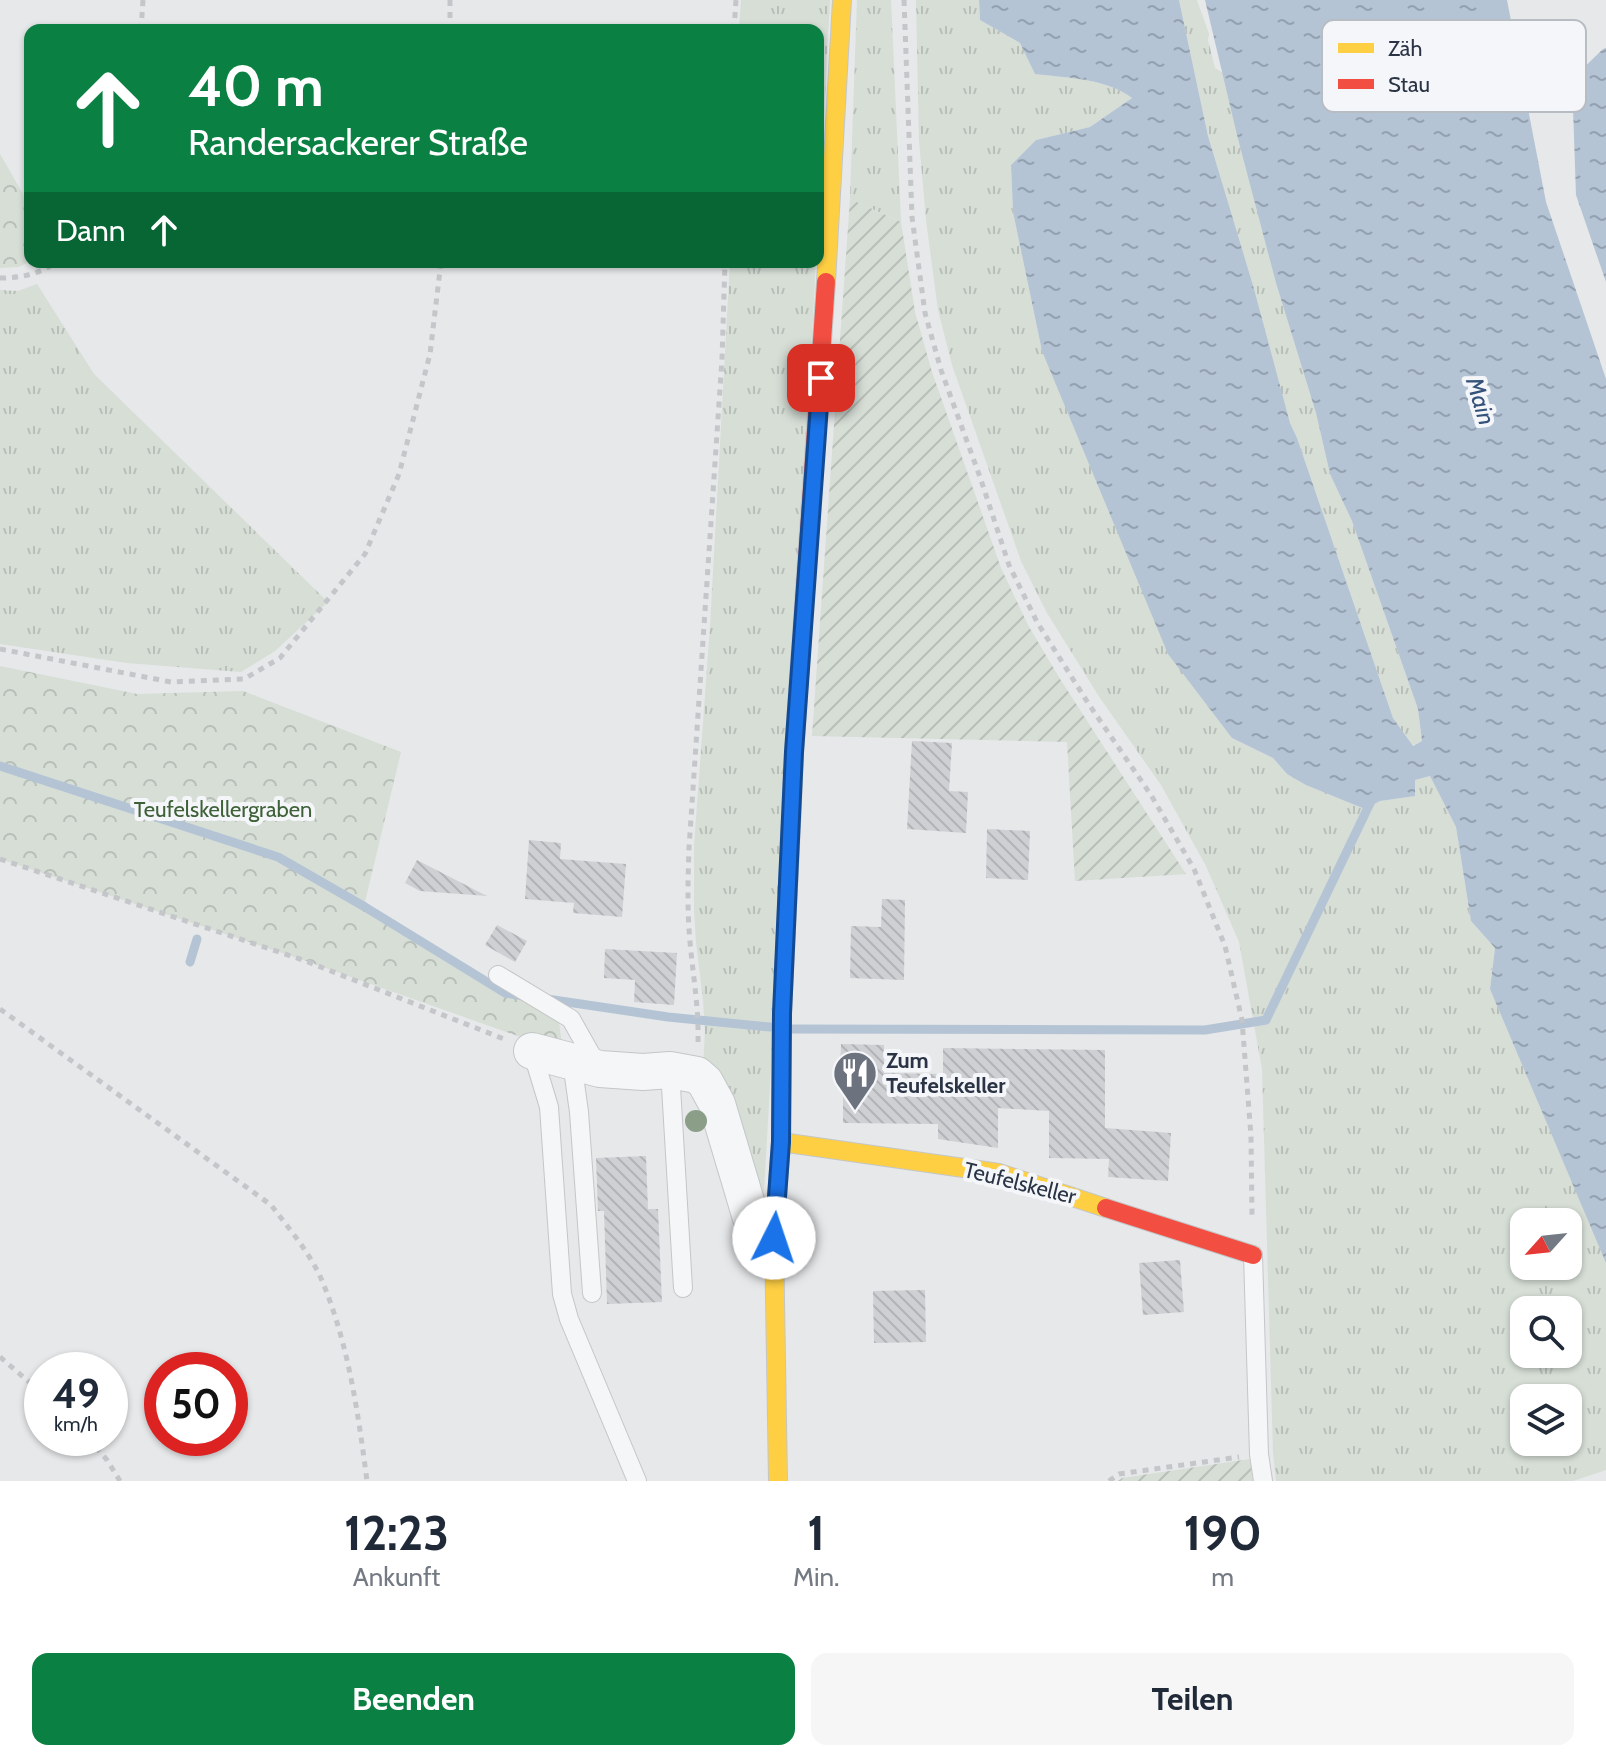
<!DOCTYPE html>
<html lang="de">
<meta charset="utf-8">
<style>
body{margin:0;font-family:Cabin,sans-serif;background:#f6f6f7;color:#1f2937;height:100vh;display:flex;flex-direction:column;font-size:30px;white-space:nowrap}
*{box-sizing:border-box;margin:0}
p{font-size:26px;color:#747a83}
.icon{flex:none;width:44px;height:44px;fill:none;stroke:currentColor;stroke-width:2;stroke-linecap:round;stroke-linejoin:round}
.map{position:relative;height:1481px;overflow:hidden}
.sheet{display:flex;flex-direction:column;background:#fff;flex:1}
.sheet>*{flex:none}
.banner{position:absolute;left:24px;top:24px;width:800px;height:244px;border-radius:16px;box-shadow:0 2px 6px #0004;background:#0b8043;color:#fff;overflow:hidden}
.needle{width:52px;rotate:243deg}
.controls{position:absolute;left:1510px;top:1208px;display:grid;gap:16px}
.controls a{display:grid;place-items:center;width:72px;height:72px;border-radius:16px;background:#fff;box-shadow:0 2px 6px #0004;font-size:40px}
.speed{position:absolute;left:24px;top:1352px;display:flex;gap:16px;font-size:40px;font-weight:700;text-align:center}
.speed>*{display:grid;place-content:center;width:104px;height:104px;border-radius:50%;background:#fff;box-shadow:0 2px 6px #0004;line-height:1}
.speed small{font-size:20px;font-weight:400}
.speed .limit{border:12px solid #d22;background:#fff;color:#111}
.pin{position:absolute;display:grid;place-items:center;width:68px;height:68px;color:#fff;margin:-34px;border-radius:16px;box-shadow:0 4px 12px #0006}
.me{position:absolute;width:88px;margin:-44px;rotate:4deg;stroke-linejoin:round;filter:drop-shadow(0 0 6px #0008)}
.turn{display:flex;align-items:center;gap:28px;height:168px;padding:0 32px;font-size:36px}
.turn .icon{width:104px;height:104px;stroke-width:2.5}
.turn b{display:block;font-size:56px;line-height:68px}
.then{display:flex;align-items:center;height:76px;padding:0 32px;background:#0003;gap:16px;font-size:30px}
.eta{display:flex;justify-content:space-evenly;align-items:center;height:136px;text-align:center}
.eta b{font-size:48px;font-weight:700;line-height:56px}
.primary-button{display:flex;gap:16px;margin-top:auto;padding:16px 32px}
.primary-button a{flex:1;height:92px;border-radius:16px;background:#0b8043;color:#fff;font-size:32px;font-weight:700;line-height:92px;text-align:center}
.primary-button a+a{background:#f6f6f7;color:#1f2937}
.map>svg:first-child{display:block}
.grass{fill:url(#grass-tufts);fill-rule:evenodd}
.forest{fill:url(#forest-crowns)}
.garden{fill:url(#garden-furrows)}
.water{fill:url(#water-ripples)}
.lines{fill:none;stroke-linecap:round;stroke-linejoin:round}
.stream{stroke:#b4c4d5;stroke-width:9}
.building{fill:url(#building-back-hatch)}
.lane-casing{stroke:#c4c6c8;stroke-width:20}
.street-casing{stroke:#c4c6c8;stroke-width:38}
.slow-casing{stroke:#c4c6c8;stroke-width:20}
.jam-casing{stroke:#c4c6c8;stroke-width:20}
.path{stroke:#c5c6ca;stroke-width:5;stroke-dasharray:6 6;stroke-linecap:butt}
.lane{stroke:#f5f6f7;stroke-width:18}
.street{stroke:#f5f6f7;stroke-width:36}
.slow{stroke:#ffcf43;stroke-width:18}
.jam{stroke:#f24e42;stroke-width:18}
.tree{fill:#8a9e88}
.route-casing{stroke:#114b97;stroke-width:20}
.route{stroke:#1a73e8;stroke-width:14}
.labels{text-anchor:middle;dominant-baseline:central;stroke-width:8;stroke-linejoin:round;paint-order:stroke}
.park-label{font-size:22px;fill:#3f6138;stroke:#f4f6f9}
.poi-label{font-size:22px;font-weight:bold;fill:#2b3445;stroke:#f4f6f9;text-anchor:start}
.street-label{font-size:22px;fill:#2b3445;stroke:#f4f6f9}
.water-label{font-size:24px;font-style:italic;fill:#34527a;stroke:#f4f6f9}
.key{fill:#f4f6f9;stroke:#b8bcc3;stroke-width:2}
.key-label{font-size:22px;fill:#2b3445}
</style>
<div class="map">
<svg width="1606" height="1481" viewBox="0 0 1606 1481">
<defs>
<pattern id="grass-tufts" width="24" height="20" patternUnits="userSpaceOnUse" patternTransform="scale(2)"><rect width="24" height="20" fill="#d6ded6"/><path d="M3 7l-1-3M5 7V3M7 7l1-3M15 17l-1-3M17 17v-4M19 17l1-3" fill="none" stroke="#b8bfb9"/></pattern>
<pattern id="forest-crowns" width="20" height="18" patternUnits="userSpaceOnUse" patternTransform="scale(2)"><rect width="20" height="18" fill="#d6ded6"/><path d="M2 6a3 3 0 1 1 6 0M12 15a3 3 0 1 1 6 0" fill="none" stroke="#b8bfb9"/></pattern>
<pattern id="garden-furrows" width="10" height="10" patternUnits="userSpaceOnUse" patternTransform="scale(2)"><rect width="10" height="10" fill="#d6ded6"/><path d="M-1 1l2-2M0 10L10 0M9 11l2-2" fill="none" stroke="#b8bfb9"/></pattern>
<pattern id="water-ripples" width="26" height="14" patternUnits="userSpaceOnUse" patternTransform="scale(2)"><rect width="26" height="14" fill="#b4c4d5"/><path d="M2 4q2-2 4 0t4 0M15 11q2-2 4 0t4 0" fill="none" stroke="#93a0af"/></pattern>
<pattern id="building-back-hatch" width="6" height="6" patternUnits="userSpaceOnUse" patternTransform="scale(2)"><rect width="6" height="6" fill="#ced0d3"/><path d="M-1 5l2 2M0 0l6 6M5-1l2 2" fill="none" stroke="#b1b3b6"/></pattern>
</defs>
<rect width="100%" height="100%" fill="#e6e8ea"/>
<g class="grass">
<polygon points="741,0 830,0 818,235 818,30 739,30"/>
<polygon points="857,0 891,0 901,222 850,199"/>
<path d="M 916,0 L 979,0 L 980,20 L 1020,43 L 1036,74 C 1068,78 1106,78 1132,98 L 1090,127 L 1036,140 L 1011,165 L 1013,212 L 1042,351 L 1232,738 L 1273,758 L 1287,774 L 1365,809 L 1380,801 L 1414,796 L 1415,780 L 1430,776 L 1456,827 L 1471,921 L 1495,948 L 1490,989 L 1606,1261 L 1606,1470 L 1573,1481 L 1276,1481 L 1273,1452 L 1262,1069 L 1239,942 L 1206,866 L 1161,785 L 1100,698 L 1047,613 L 1021,561 L 952,365 L 938,310 L 926,220 L 919,140 ZM 1524,1222 L 1568,1222 L 1568,1266 L 1524,1266 ZM 1524,1310 L 1568,1310 L 1568,1354 L 1524,1354 ZM 1524,1398 L 1568,1398 L 1568,1442 L 1524,1442 Z"/>
<polygon points="1179,0 1197,0 1209,34 1208,40 1215,68 1223,73 1276,283 1316,413 1330,474 1352,521 1418,709 1422,741 1412,746 1393,718 1297,438 1290,423 1208,136"/>
<polygon points="730,262 816,262 764,1192 703,1066 705,1031 703,1000 696,942 694,909 694,846 710,627"/>
<polygon points="37,284 94,374 328,602 275,651 241,672 127,663 0,644 0,290 18,291"/>
</g>
<g class="forest">
<polygon points="0,154 23,194 30,242 30,261 19,267 0,268"/>
<polygon points="0,666 137,694 243,691 401,752 364,906 506,993 556,1000 563,1052 303,960 0,859"/>
</g>
<g class="garden">
<polygon points="850,199 901,222 915,312 932,372 1001,568 1028,625 1060,679 1186,874 1075,881 1067,742 812,736"/>
<polygon points="1250,1459 1253,1481 1118,1481 1122,1478"/>
</g>
<g class="water">
<path d="M 979,0 L 1179,0 L 1208,136 L 1254,289 L 1290,423 L 1297,438 L 1393,718 L 1413,746 L 1422,741 L 1418,709 L 1352,521 L 1330,474 L 1316,413 L 1276,283 L 1237,135 L 1205,0 L 1507,0 L 1546,202 L 1606,379 L 1606,1263 L 1490,989 L 1495,948 L 1471,921 L 1456,827 L 1430,776 L 1415,780 L 1415,796 L 1380,801 L 1365,809 L 1306,785 L 1287,774 L 1273,758 L 1232,738 L 1168,654 L 1042,351 L 1013,212 L 1011,165 L 1036,140 L 1090,127 L 1132,98 C 1106,78 1067,78 1035,74 L 1020,43 L 980,20 Z"/>
<polygon points="1606,48 1606,282 1576,195 1572,79 1603,49"/>
</g>
<g class="lines">
<g class="stream">
<polyline points="0,766 278,857 365,907 505,993 524,996"/>
<polyline points="190,962 197,939"/>
<polyline points="547,999 668,1017 770,1027"/>
<polyline points="793,1029 1205,1030 1266,1020 1373,797"/>
</g>
</g>
<g class="building">
<polygon points="912,741 952,743 949,791 968,792 966,833 907,829"/>
<polygon points="987,829 1030,831 1028,880 986,878"/>
<polygon points="529,840 561,843 560,859 626,864 622,917 573,913 574,903 525,899"/>
<polygon points="417,860 487,896 420,891 405,883"/>
<polygon points="882,899 905,900 904,980 850,978 851,926 881,927"/>
<polygon points="497,925 527,941 515,962 485,945"/>
<polygon points="605,949 677,953 674,1005 634,1002 635,980 604,978"/>
<polygon points="841,1044 884,1045 884,1073 943,1074 943,1048 1105,1050 1105,1128 1171,1133 1168,1181 1108,1177 1109,1159 1049,1158 1049,1111 998,1108 998,1148 938,1139 938,1124 843,1123 843,1073 840,1073"/>
<polygon points="646,1156 648,1209 658,1209 662,1302 607,1304 604,1211 598,1211 596,1158"/>
<polygon points="1180,1260 1184,1312 1143,1315 1139,1263"/>
<polygon points="925,1290 926,1342 874,1343 873,1291"/>
</g>
<g class="lines">
<g class="lane-casing">
<g id="lane">
<polyline points="498,975 571,1019 598,1067"/>
<polyline points="532,1051 549,1107 562,1294 569,1319 637,1481"/>
<polyline points="572,1062 579,1112 592,1293"/>
<polyline points="670,1070 683,1288"/>
<polyline points="1253,1255 1259,1454 1263,1481"/>
</g>
</g>
<g class="street-casing">
<polyline id="street" points="532,1051 600,1069 643,1072 670,1070 697,1075 705,1082 717,1104 751,1218 774,1238"/>
</g>
<g class="slow-casing">
<g id="slow">
<polyline points="826,282 842,0"/>
<polyline points="781,1142 999,1173 1106,1208"/>
<polyline points="778,1481 774,1238 781,1142 782,1013 791,824"/>
</g>
</g>
<g class="jam-casing">
<g id="jam">
<polyline points="791,824 794,752 826,282"/>
<polyline points="1106,1208 1253,1255"/>
</g>
</g>
<g class="path">
<polyline points="904,0 912,217 925,313 941,370 980,477 1009,565 1037,622 1088,703 1151,795 1194,869 1225,946 1242,1020 1251,1136 1252,1216"/>
<polyline points="141,30 143,0"/>
<polyline points="450,30 450,0"/>
<polyline points="734,30 736,0"/>
<path d="M 0,278 C 21,278 39,274 57,262"/>
<polyline points="0,649 171,682 244,679 280,658 365,554 399,474 430,354 441,262"/>
<polyline points="0,859 303,960 504,1039"/>
<path d="M 0,1009 L 271,1205 C 288,1227 308,1251 320,1276 C 348,1340 358,1412 367,1481"/>
<path d="M 698,1042 C 699,1008 693,976 690,942 C 687,911 688,879 689,848 L 722,359 L 725,262"/>
<polyline points="0,1357 42,1393"/>
<polyline points="88,1438 107,1460 120,1481"/>
<polyline points="1109,1481 1119,1474 1239,1457"/>
</g>
<use href="#lane" class="lane"/>
<use href="#street" class="street"/>
<use href="#slow" class="slow"/>
<use href="#jam" class="jam"/>
</g>
<circle class="tree" cx="696" cy="1121" r="11"/>
<g class="lines">
<g class="route-casing">
<polyline id="route" points="774,1238 781,1142 782,1013 794,752 821,378"/>
</g>
<use href="#route" class="route"/>
</g>
<defs>
<g id="restaurant-pin" transform="scale(2.3)"><path d="M0 17L-7.5 6A9.5 9.5 0 1 1 7.5 6Z" fill="#6c737f" stroke="#f4f6f9"/><path d="M-5-6h1v4h1v-4h1v4h1v-4h1v5L-1.5 .5V6h-2V.5L-5-1ZM5-6V6H3V1.5H1.5Q1.5-4 5-6Z" fill="#fff"/></g>
</defs>
<g fill-rule="evenodd">
<use href="#restaurant-pin" x="855" y="1073"/>
</g>
<g class="labels">
<g class="park-label">
<text x="223" y="809">Teufelskellergraben</text>
</g>
<g class="poi-label">
<text x="886" y="1060">Zum<tspan x="886" dy="25">Teufelskeller</tspan></text>
</g>
<g class="street-label">
<text transform="translate(1020 1183) rotate(14)">Teufelskeller</text>
</g>
<g class="water-label">
<text transform="translate(1481 401) rotate(73)">Main</text>
</g>
</g>
<rect x="1322" y="20" width="264" height="92" rx="12" class="key"/>
<rect x="1338" y="43" width="36" height="10" fill="#ffcf43"/>
<rect x="1338" y="79" width="36" height="10" fill="#f24e42"/>
<g class="key-label">
<text x="1388" y="56">Zäh</text>
<text x="1388" y="92">Stau</text>
</g>
</svg>
<div class="controls">
<a><svg class="needle" viewBox="-14 -14 28 28"><path d="M0-13l5 13h-10z" fill="#e53935"/><path d="M0 13l5-13h-10z" fill="#747a83"/></svg></a>
<a><svg class="icon" aria-label="search" viewBox="0 0 24 24"><circle cx="10" cy="10" r="6"/><path d="M15 15l6 6"/></svg></a>
<a><svg class="icon" aria-label="layers" viewBox="0 0 24 24"><path d="M12 4l9 5-9 5-9-5zM3 14l9 5 9-5"/></svg></a>
</div>
<div class="speed"><div>49<small>km/h</small></div><div class="limit">50</div></div>
<div class="pin" style="left:821px;top:378px;background:#d93025"><svg class="icon" aria-label="arrive" viewBox="0 0 24 24"><path d="M6 21V4h12l-3 4 3 4H6"/></svg></div>
<svg class="me" style="left:774px;top:1238px" viewBox="-20 -20 40 40"><circle r="19" fill="#fff"/><path d="M0-13L10 11 0 6-10 11z" fill="#1a73e8"/></svg>
<div class="banner">
<div class="turn"><svg class="icon" aria-label="ahead" viewBox="0 0 24 24"><path d="M12 20V5M6 11l6-6 6 6"/></svg><div><b>40 m</b>Randersackerer Straße</div></div>
<div class="then">Dann<svg class="icon" aria-label="ahead" viewBox="0 0 24 24"><path d="M12 20V5M6 11l6-6 6 6"/></svg></div>
</div>
</div>
<section class="sheet">
<div class="eta">
<div><b>12:23</b><p>Ankunft</p></div>
<div><b>1</b><p>Min.</p></div>
<div><b>190</b><p>m</p></div>
</div>
<div class="primary-button"><a>Beenden</a><a>Teilen</a></div>
</section>
